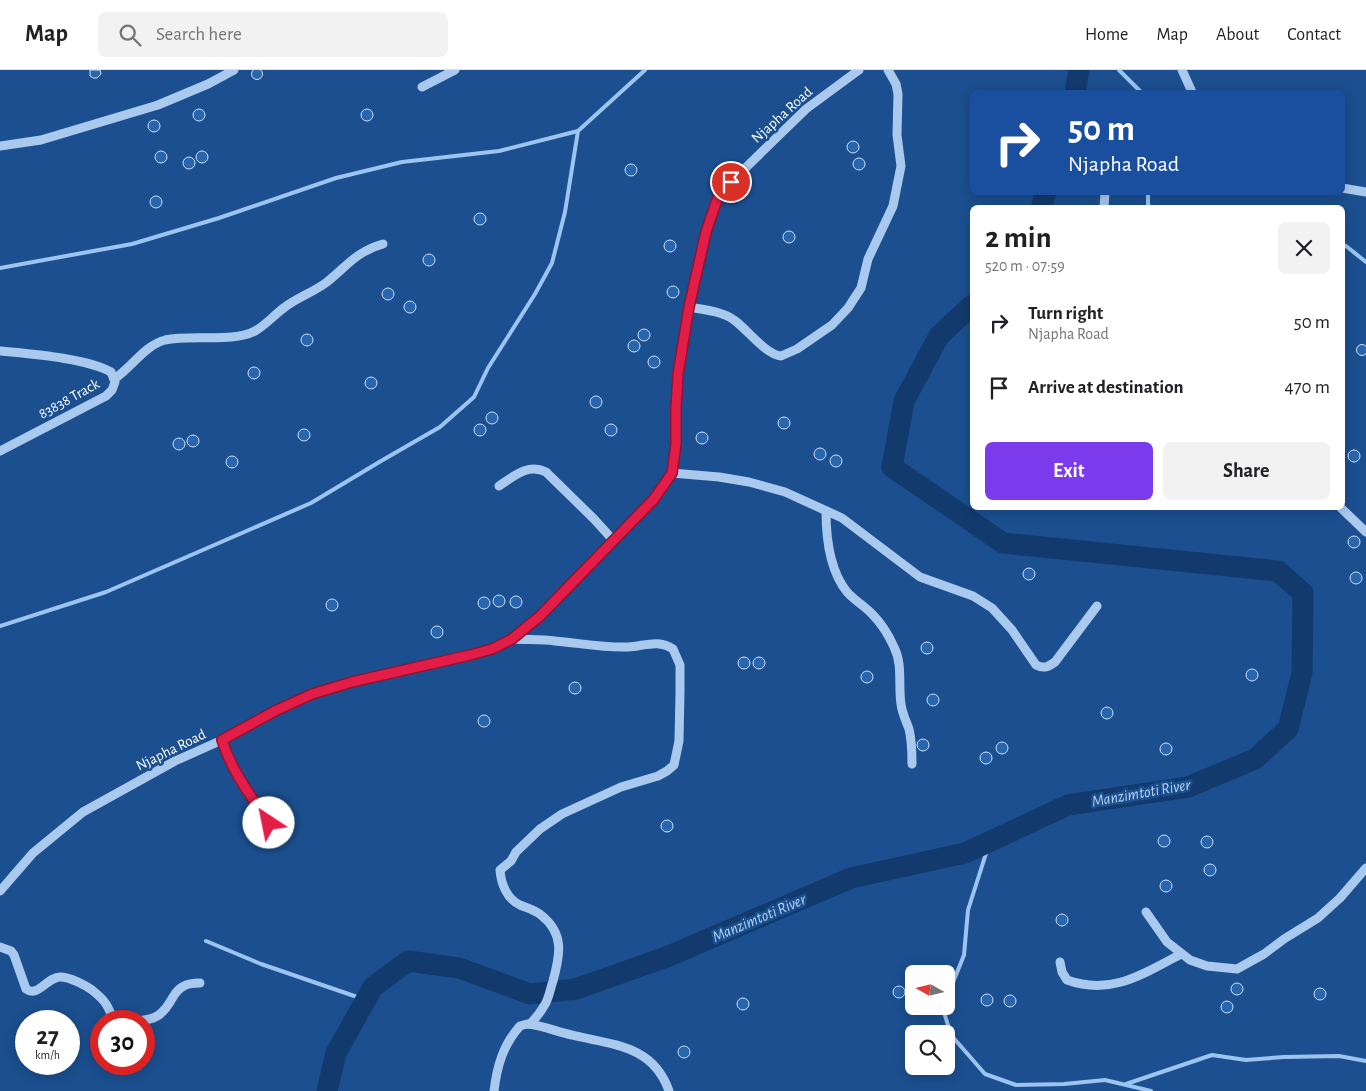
<!DOCTYPE html>
<meta charset="utf-8">
<style>
body{margin:0;font-family:"Alegreya Sans",sans-serif;background:#f2f2f2;color:#202124;height:100vh;display:flex;flex-direction:column;font-size:19px;white-space:nowrap}
*{box-sizing:border-box;margin:0}
p{font-size:16px;color:#757577}
.icon{flex:none;width:28px;height:28px;fill:none;stroke:currentColor;stroke-width:2;stroke-linecap:round;stroke-linejoin:round}
.map{position:relative;flex:1;overflow:hidden}
.drawer{position:absolute;left:970px;top:135px;width:375px;height:305px;display:flex;flex-direction:column;background:#fff;border-radius:8px;box-shadow:0 2px 12px #0003}
.drawer>*{flex:none}
.top-card{position:absolute;left:970px;top:20px;width:375px;height:105px;border-radius:8px;box-shadow:0 2px 12px #0003;background:#1a4fa0;color:#fff;overflow:hidden}
.needle{width:32px;rotate:278deg}
.tools{position:absolute;left:905px;top:895px;display:grid;gap:10px}
.tools a{display:grid;place-items:center;width:50px;height:50px;border-radius:8px;background:#fff;box-shadow:0 2px 12px #0003;font-size:25px}
.speed{position:absolute;left:15px;top:940px;display:flex;gap:10px;font-size:25px;font-weight:700;text-align:center}
.speed>*{display:grid;place-content:center;width:65px;height:65px;border-radius:50%;background:#fff;box-shadow:0 2px 12px #0003;line-height:1}
.speed small{font-size:12px;font-weight:400}
.speed .limit{border:8px solid #d22;background:#fff;color:#111}
.pin{position:absolute;display:grid;place-items:center;width:42px;height:42px;color:#fff;margin:-21px;border:2px solid #fff;border-radius:50%;box-shadow:0 1px 5px #0007}
.me{position:absolute;width:55px;margin:-28px;rotate:326deg;stroke-linejoin:round;filter:drop-shadow(0 0 4px #0008)}
.turn{display:flex;align-items:center;gap:18px;height:105px;padding:0 15px;font-size:22px}
.turn .icon{width:65px;height:65px;stroke-width:2.5}
.turn b{display:block;font-size:35px;line-height:42px}
.round{display:grid;place-items:center;flex:none;width:52px;height:52px;border-radius:8px;background:#f2f2f2}
.headline{display:flex;align-items:center;justify-content:space-between;height:85px;padding:0 15px}
h1{font-size:30px;font-weight:600;line-height:38px}
.action{display:flex;gap:10px;margin-top:auto;padding:10px 15px}
.action a{flex:1;height:58px;border-radius:8px;background:#7c3aed;color:#fff;font-size:20px;font-weight:600;line-height:58px;text-align:center}
.action a+a{background:#f2f2f2;color:#202124}
ul{padding:0;list-style:none}
li{display:flex;align-items:center;gap:15px;height:65px;padding:0 15px}
li div{flex:1}
li b{display:block;font-size:19px}
li em{font-style:normal}
header{display:flex;align-items:center;gap:30px;box-sizing:border-box;height:70px;padding:0 25px;background:#fff;border-bottom:1px solid #e0e0e0}
header strong{font-size:24px}
nav{display:flex;gap:28px;margin-inline-start:auto;font-size:18px}
.search{width:350px;height:45px;background:#f2f2f2;display:flex;align-items:center;gap:12px;box-sizing:border-box;padding:0 18px;border-radius:8px;color:#757577;font-size:19px}
.map>svg:first-child{display:block}
.lines{fill:none;stroke-linecap:round;stroke-linejoin:round}
.stream{stroke:#9cc4f0;stroke-width:4}
.river{stroke:#123a6d;stroke-width:21}
.building{fill:#2a66ad;stroke:#cfe3fa}
.minor{stroke:#a9c9ee;stroke-width:9}
.route-casing{stroke:#92132f;stroke-width:12}
.route{stroke:#e11d48;stroke-width:9}
.labels{text-anchor:middle;dominant-baseline:central;stroke-width:5;stroke-linejoin:round;paint-order:stroke}
.street-label{font-size:15px;fill:#fff;stroke:#1b4f8f}
.water-label{font-size:16px;font-style:italic;fill:#b5d3f5;stroke:#1b4f8f}
</style>
<header>
<strong>Map</strong>
<div class="search"><svg class="icon" aria-label="search" viewBox="0 0 24 24"><circle cx="10" cy="10" r="6"/><path d="M15 15l6 6"/></svg>Search here</div>
<nav><a>Home</a><a>Map</a><a>About</a><a>Contact</a></nav>
</header>
<div class="map">
<svg width="1366" height="1021" viewBox="0 0 1366 1021">
<rect width="100%" height="100%" fill="#1b4f8f"/>
<g class="lines">
<g class="stream">
<polyline points="1119,0 1141,22"/>
<polyline points="1148,122 1148,134 1150,138"/>
<polyline points="1342,175 1346,176 1366,192"/>
<polyline points="0,198 132,174 219,148 336,108 402,92 499,81 578,61"/>
<polyline points="0,556 106,522 311,433 381,391 440,357 474,327 488,298 535,224 552,193 565,142 578,61 645,0"/>
<polyline points="206,871 261,894 366,930"/>
<polyline points="946,930 964,885 968,840 990,771"/>
<polyline points="944,936 943,939 951,965 985,1004 1016,1015 1064,1014 1105,1010 1151,1021"/>
<polyline points="1126,1014 1212,985 1246,990 1284,987 1339,986 1366,991"/>
</g>
<g class="river">
<polyline points="1075,22 1079,0"/>
<polyline points="1041,138 1046,122"/>
<polyline points="327,1021 336,983 373,917 408,891 459,898 530,924 576,919 669,886 851,808 965,783 1068,735 1188,717 1255,689 1288,659 1302,603 1303,523 1278,501 1003,473 892,397 904,331 939,266 972,235"/>
</g>
</g>
<g class="building">
<circle cx="257" cy="4" r="5.5"/>
<polygon points="90,0 100,0 101,4 97,8 93,8 90,6"/>
<circle cx="199" cy="45" r="6"/>
<circle cx="367" cy="45" r="6"/>
<circle cx="154" cy="56" r="6"/>
<circle cx="853" cy="77" r="6"/>
<circle cx="161" cy="87" r="6"/>
<circle cx="202" cy="87" r="6"/>
<circle cx="189" cy="93" r="6"/>
<circle cx="859" cy="94" r="6"/>
<circle cx="631" cy="100" r="6"/>
<circle cx="156" cy="132" r="6"/>
<circle cx="480" cy="149" r="6"/>
<circle cx="789" cy="167" r="6"/>
<circle cx="670" cy="176" r="6"/>
<circle cx="429" cy="190" r="6"/>
<circle cx="673" cy="222" r="6"/>
<circle cx="388" cy="224" r="6"/>
<circle cx="410" cy="237" r="6"/>
<circle cx="644" cy="265" r="6"/>
<circle cx="307" cy="270" r="6"/>
<circle cx="634" cy="276" r="6"/>
<circle cx="1362" cy="280" r="5.5"/>
<circle cx="654" cy="292" r="6"/>
<circle cx="254" cy="303" r="6"/>
<circle cx="371" cy="313" r="6"/>
<circle cx="596" cy="332" r="6"/>
<circle cx="492" cy="348" r="6"/>
<circle cx="784" cy="353" r="6"/>
<circle cx="480" cy="360" r="6"/>
<circle cx="611" cy="360" r="6"/>
<circle cx="304" cy="365" r="6"/>
<circle cx="702" cy="368" r="6"/>
<circle cx="193" cy="371" r="6"/>
<circle cx="179" cy="374" r="6"/>
<circle cx="820" cy="384" r="6"/>
<circle cx="1354" cy="386" r="6"/>
<circle cx="836" cy="391" r="6"/>
<circle cx="232" cy="392" r="6"/>
<circle cx="1354" cy="472" r="6"/>
<circle cx="1029" cy="504" r="6"/>
<circle cx="1356" cy="508" r="6"/>
<circle cx="499" cy="531" r="6"/>
<circle cx="516" cy="532" r="6"/>
<circle cx="484" cy="533" r="6"/>
<circle cx="332" cy="535" r="6"/>
<circle cx="437" cy="562" r="6"/>
<circle cx="927" cy="578" r="6"/>
<circle cx="759" cy="593" r="6"/>
<circle cx="744" cy="593" r="6"/>
<circle cx="1252" cy="605" r="6"/>
<circle cx="867" cy="607" r="6"/>
<circle cx="575" cy="618" r="6"/>
<circle cx="933" cy="630" r="6"/>
<circle cx="1107" cy="643" r="6"/>
<circle cx="484" cy="651" r="6"/>
<circle cx="923" cy="675" r="6"/>
<circle cx="1002" cy="678" r="6"/>
<circle cx="1166" cy="679" r="6"/>
<circle cx="986" cy="688" r="6"/>
<circle cx="667" cy="756" r="6"/>
<circle cx="1164" cy="771" r="6"/>
<circle cx="1207" cy="772" r="6"/>
<circle cx="1210" cy="800" r="6"/>
<circle cx="1166" cy="816" r="6"/>
<circle cx="1062" cy="850" r="6"/>
<circle cx="1237" cy="919" r="6"/>
<circle cx="899" cy="922" r="6"/>
<circle cx="1320" cy="924" r="6"/>
<circle cx="987" cy="930" r="6"/>
<circle cx="1010" cy="931" r="6"/>
<circle cx="743" cy="934" r="6"/>
<circle cx="1227" cy="937" r="6"/>
<circle cx="684" cy="982" r="6"/>
</g>
<g class="lines">
<g class="minor">
<polyline points="1182,0 1192,22"/>
<polyline points="422,17 455,0"/>
<polyline points="0,76 41,70 158,35 208,14 234,0"/>
<polyline points="1342,118 1366,122"/>
<polyline points="1104,138 1105,122"/>
<path d="M 689,237 C 704,240 722,241 734,250 C 748,260 765,284 781,286 L 797,279 L 832,255 L 848,238 L 861,218 L 868,189 L 893,136 L 901,96 L 897,65 L 898,24 L 896,14 L 888,0"/>
<path d="M 114,309 C 131,298 145,275 165,270 C 192,264 233,273 255,261 C 266,255 275,244 285,237 C 298,227 314,222 327,212 C 347,196 357,181 383,174"/>
<path d="M 0,381 L 106,326 L 112,320 L 115,312 L 111,302 C 86,288 30,284 1,281"/>
<path d="M 672,403 L 719,407 L 749,412 L 785,422 L 842,448 L 920,507 L 973,526 L 992,538 L 1012,560 L 1036,595 C 1044,599 1048,597 1055,592 L 1097,536"/>
<path d="M 499,416 C 514,406 528,393 546,402 L 594,449 L 613,470"/>
<polyline points="1341,438 1366,462"/>
<path d="M 826,441 C 826,467 830,501 847,522 C 855,531 865,536 873,545 C 882,554 889,566 894,577 C 903,595 898,615 901,634 C 902,643 906,651 909,659 C 912,671 912,682 912,694"/>
<path d="M 512,569 C 527,570 541,569 555,571 C 579,573 604,578 628,577 C 645,576 658,569 673,579 L 680,595 L 680,622 L 679,671 L 674,695 L 667,701 L 658,706 L 621,717 L 562,744 L 540,759 L 516,782 L 511,791 L 500,800 C 501,814 507,829 520,835 C 527,838 535,840 541,845 C 565,864 560,885 553,911 C 550,919 549,929 544,936 C 540,943 535,949 530,954"/>
<path d="M 222,670 C 232,702 251,726 269,753"/>
<polyline points="0,821 33,783 83,742 175,691 222,670 275,641 312,624 352,612 492,579 512,569 540,546 654,429 672,403 677,374 676,338 678,304 689,237 706,162 718,127 731,112 806,39 859,0"/>
<polyline points="1146,842 1167,872 1190,890 1207,896 1237,899 1264,884 1284,869 1318,848 1340,828 1366,798"/>
<path d="M 0,877 L 11,881 L 14,885 L 26,919 C 38,928 47,907 60,907 C 70,907 85,915 92,920 C 97,924 103,929 106,934 C 110,940 111,946 115,951"/>
<path d="M 1060,892 L 1062,902 L 1067,910 C 1111,926 1143,904 1181,884"/>
<path d="M 136,951 C 156,950 163,945 173,927 C 176,922 179,918 184,916 C 189,913 195,913 200,913"/>
<path d="M 494,1021 C 497,996 503,975 520,956 L 527,954 C 542,955 557,962 572,965 C 613,975 653,975 669,1021"/>
</g>
</g>
<g class="lines">
<g class="route-casing">
<path id="route" d="M 269,753 C 251,726 232,702 222,670 L 275,641 L 312,624 L 352,612 L 470,585 L 492,579 L 512,569 L 540,546 L 654,429 L 672,403 L 676,374 L 676,338 L 678,304 L 689,237 L 706,162 L 718,127 L 731,112"/>
</g>
<use href="#route" class="route"/>
</g>
<g class="labels">
<g class="street-label">
<text transform="translate(782 45) rotate(-42)">Njapha Road</text>
<text transform="translate(69 329) rotate(-29)">83838 Track</text>
<text transform="translate(171 680) rotate(-26)">Njapha Road</text>
</g>
<g class="water-label">
<text transform="translate(1141 723) rotate(-10)">Manzimtoti River</text>
<text transform="translate(759 848) rotate(-23)">Manzimtoti River</text>
</g>
</g>
</svg>
<div class="tools">
<a><svg class="needle" viewBox="-14 -14 28 28"><path d="M0-13l5 13h-10z" fill="#e53935"/><path d="M0 13l5-13h-10z" fill="#757577"/></svg></a>
<a><svg class="icon" aria-label="search" viewBox="0 0 24 24"><circle cx="10" cy="10" r="6"/><path d="M15 15l6 6"/></svg></a>
</div>
<div class="speed"><div>27<small>km/h</small></div><div class="limit">30</div></div>
<div class="pin" style="left:731px;top:112px;background:#d93025"><svg class="icon" aria-label="arrive" viewBox="0 0 24 24"><path d="M6 21V4h12l-3 4 3 4H6"/></svg></div>
<svg class="me" style="left:269px;top:753px" viewBox="-20 -20 40 40"><circle r="19" fill="#fff"/><path d="M0-13L10 11 0 6-10 11z" fill="#e11d48"/></svg>
<div class="top-card">
<div class="turn"><svg class="icon" aria-label="right" viewBox="0 0 24 24"><path d="M7 20v-9h11M14 6l5 5-5 5"/></svg><div><b>50 m</b>Njapha Road</div></div>
</div>
<section class="drawer">
<div class="headline"><div><h1>2 min</h1><p>520 m · 07:59</p></div><a class="round"><svg class="icon" aria-label="close" viewBox="0 0 24 24"><path d="M6 6l12 12M18 6L6 18"/></svg></a></div>
<ul>
<li><svg class="icon" aria-label="right" viewBox="0 0 24 24"><path d="M7 20v-9h11M14 6l5 5-5 5"/></svg><div><b>Turn right</b><p>Njapha Road</p></div><em>50 m</em></li>
<li><svg class="icon" aria-label="arrive" viewBox="0 0 24 24"><path d="M6 21V4h12l-3 4 3 4H6"/></svg><div><b>Arrive at destination</b></div><em>470 m</em></li>
</ul>
<div class="action"><a>Exit</a><a>Share</a></div>
</section>
</div>
